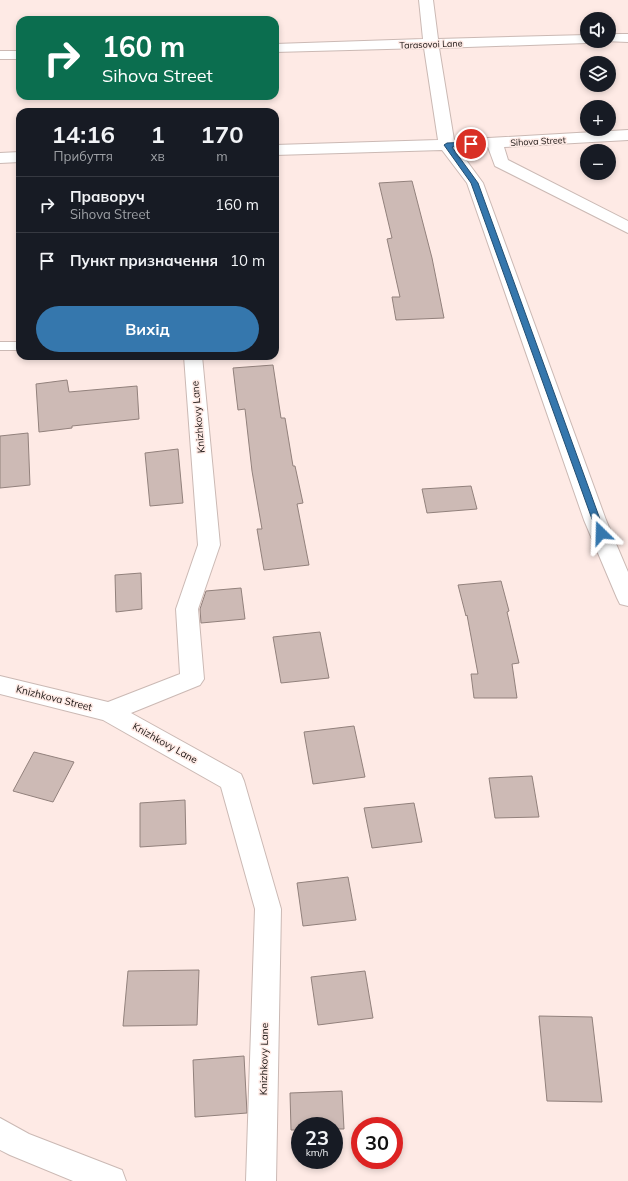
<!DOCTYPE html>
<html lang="uk">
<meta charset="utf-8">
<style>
body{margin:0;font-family:Mulish,sans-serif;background:#20242c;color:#f1f3f6;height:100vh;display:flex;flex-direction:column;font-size:15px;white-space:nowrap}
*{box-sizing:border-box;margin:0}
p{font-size:13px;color:#9ea1a6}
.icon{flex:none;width:22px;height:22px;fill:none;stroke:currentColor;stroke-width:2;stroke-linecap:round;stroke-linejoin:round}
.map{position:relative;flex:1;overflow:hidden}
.panel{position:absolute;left:16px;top:108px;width:263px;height:252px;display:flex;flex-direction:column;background:#171b24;border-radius:12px;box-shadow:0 2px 6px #0003}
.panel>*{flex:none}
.guide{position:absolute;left:16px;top:16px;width:263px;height:84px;border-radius:12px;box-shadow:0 2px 6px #0003;background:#0b6e4f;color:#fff;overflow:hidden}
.fabs{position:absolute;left:580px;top:12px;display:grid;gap:8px}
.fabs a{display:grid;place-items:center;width:36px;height:36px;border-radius:50%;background:#171b24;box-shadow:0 2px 6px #0003;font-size:20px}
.speed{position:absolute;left:291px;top:1117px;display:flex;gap:8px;font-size:20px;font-weight:700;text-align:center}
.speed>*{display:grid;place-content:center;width:52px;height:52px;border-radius:50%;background:#171b24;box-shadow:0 2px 6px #0003;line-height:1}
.speed small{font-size:10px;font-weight:400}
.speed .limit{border:6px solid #d22;background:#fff;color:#111}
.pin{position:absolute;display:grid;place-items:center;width:34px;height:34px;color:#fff;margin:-17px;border:2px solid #fff;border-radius:50%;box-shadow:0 1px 4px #0007}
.me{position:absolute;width:44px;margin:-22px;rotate:338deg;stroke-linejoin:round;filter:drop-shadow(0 0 3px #0008)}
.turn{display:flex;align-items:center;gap:14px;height:84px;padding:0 20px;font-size:18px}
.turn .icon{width:52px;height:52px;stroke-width:2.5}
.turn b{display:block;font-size:28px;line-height:34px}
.eta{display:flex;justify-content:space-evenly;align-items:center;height:68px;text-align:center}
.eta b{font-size:24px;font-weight:700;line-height:28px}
.primary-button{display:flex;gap:8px;margin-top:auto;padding:8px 20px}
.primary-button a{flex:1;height:46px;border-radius:24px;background:#3577ad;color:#fff;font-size:16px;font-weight:700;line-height:46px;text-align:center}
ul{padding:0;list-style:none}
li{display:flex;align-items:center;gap:12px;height:56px;padding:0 20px;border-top:1px solid #363941}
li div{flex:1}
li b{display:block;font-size:15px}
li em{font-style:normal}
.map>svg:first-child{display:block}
.building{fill:#cdbab5;stroke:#92817c}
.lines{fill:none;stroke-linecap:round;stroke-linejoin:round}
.lane-casing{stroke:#cbb9b4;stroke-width:2}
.street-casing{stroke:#cbb9b4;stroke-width:2}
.lane{fill:#fff;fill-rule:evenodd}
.street{fill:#fff;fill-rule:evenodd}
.route{fill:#3577ad;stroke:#224d70}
.labels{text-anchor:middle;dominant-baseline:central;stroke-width:3;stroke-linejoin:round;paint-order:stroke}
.far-street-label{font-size:9px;fill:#17110f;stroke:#feeae5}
.street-label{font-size:10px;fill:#17110f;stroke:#feeae5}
</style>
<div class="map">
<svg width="628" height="1181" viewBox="0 0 628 1181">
<rect width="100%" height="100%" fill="#feeae5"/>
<g class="building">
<polygon points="412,181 432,258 444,318 396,320 392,297 400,297 387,239 392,238 379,183"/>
<polygon points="273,365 281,418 285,418 293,466 295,466 303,503 297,504 309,565 264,570 257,529 262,529 252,471 245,409 238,410 233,368"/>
<polygon points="67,380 69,392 137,386 139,419 72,426 72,428 39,432 36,384"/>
<polygon points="28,433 30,485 0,488 0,436"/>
<polygon points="178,449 183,503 150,506 145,453"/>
<polygon points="471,486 477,509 427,513 422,489"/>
<polygon points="141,573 142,609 116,612 115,575"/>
<polygon points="501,581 509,611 507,612 519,663 512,664 517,698 474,698 471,674 478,674 467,615 466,616 458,585"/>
<polygon points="241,588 245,619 201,623 200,609 206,591"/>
<polygon points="320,632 329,678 281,683 273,637"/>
<polygon points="354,726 365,777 313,784 304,732"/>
<polygon points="34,752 74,762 53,802 13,791"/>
<polygon points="532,776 539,817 495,818 489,778"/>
<polygon points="185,800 186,844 140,847 140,803"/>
<polygon points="414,803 422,842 372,848 364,808"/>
<polygon points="348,877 356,920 303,926 297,883"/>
<polygon points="199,970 197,1025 123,1026 128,971"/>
<polygon points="365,971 373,1018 318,1025 311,977"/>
<polygon points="539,1016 592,1017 602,1102 547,1101"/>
<polygon points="244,1056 247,1113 195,1117 193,1060"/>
<polygon points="342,1091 344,1129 334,1129 334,1126 300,1126 300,1130 291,1130 290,1093"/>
</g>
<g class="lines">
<g class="lane-casing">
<rect id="lane" x="0" y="342" width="20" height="8"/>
</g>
<g class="street-casing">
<g id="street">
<polygon points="419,0 433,0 438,39 587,35 587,41 593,41 587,43 439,48 454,140 628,130 628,140 504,147 508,160 628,221 628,233 495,166 488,147 458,149 483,183 606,520 628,572 628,606 620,604 617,598 584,520 467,183 442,150 275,155 275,145 438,140 424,48 275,52 275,44 423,39"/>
<polygon points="609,34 628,34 628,42 604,41 609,41"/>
<rect x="0" y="51" width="20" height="8"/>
<polygon points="20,152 20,162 0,163 0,153"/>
<polygon points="184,356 202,356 220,545 198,609 204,679 200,685 131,713 241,774 244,781 281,909 276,1181 246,1181 255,909 221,787 103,720 0,694 0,676 108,702 180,674 176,609 198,545"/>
<polygon points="0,1118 29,1134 122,1170 126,1181 73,1181 10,1155 0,1150"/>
</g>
</g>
<use href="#lane" class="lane"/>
<use href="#street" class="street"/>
</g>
<polygon class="route" points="471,142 474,144 473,146 452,147 478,183 605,533 604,535 601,536 597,533 471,183 444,145 447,143"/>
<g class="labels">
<g class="far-street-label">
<text transform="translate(431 44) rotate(-2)">Tarasovoi Lane</text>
<text transform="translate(538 141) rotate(-3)">Sihova Street</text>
</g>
<g class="street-label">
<text transform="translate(198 417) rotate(-95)">Knizhkovy Lane</text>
<text transform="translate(54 698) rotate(14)">Knizhkova Street</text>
<text transform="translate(165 743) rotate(29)">Knizhkovy Lane</text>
<text transform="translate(264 1059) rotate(-89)">Knizhkovy Lane</text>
</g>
</g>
</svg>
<div class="fabs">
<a><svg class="icon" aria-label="sound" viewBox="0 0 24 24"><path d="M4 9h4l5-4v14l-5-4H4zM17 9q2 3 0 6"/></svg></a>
<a><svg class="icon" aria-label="layers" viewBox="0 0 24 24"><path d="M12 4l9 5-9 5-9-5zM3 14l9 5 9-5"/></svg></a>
<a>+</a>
<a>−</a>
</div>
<div class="speed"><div>23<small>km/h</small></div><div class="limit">30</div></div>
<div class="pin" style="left:471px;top:144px;background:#d93025"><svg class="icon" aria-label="arrive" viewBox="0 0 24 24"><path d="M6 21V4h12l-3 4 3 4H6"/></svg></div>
<svg class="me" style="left:601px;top:533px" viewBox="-20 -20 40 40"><path d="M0-17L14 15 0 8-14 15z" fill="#3577ad" stroke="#fff" stroke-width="4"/></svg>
<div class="guide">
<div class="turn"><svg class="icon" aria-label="right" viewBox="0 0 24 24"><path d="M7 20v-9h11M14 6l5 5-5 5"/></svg><div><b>160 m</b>Sihova Street</div></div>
</div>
<section class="panel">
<div class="eta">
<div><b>14:16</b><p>Прибуття</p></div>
<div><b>1</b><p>хв</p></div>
<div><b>170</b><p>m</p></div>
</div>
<ul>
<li><svg class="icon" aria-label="right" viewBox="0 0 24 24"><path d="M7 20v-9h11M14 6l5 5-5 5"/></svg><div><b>Праворуч</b><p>Sihova Street</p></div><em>160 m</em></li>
<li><svg class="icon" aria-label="arrive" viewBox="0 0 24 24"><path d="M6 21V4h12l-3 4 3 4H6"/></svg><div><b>Пункт призначення</b></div><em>10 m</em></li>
</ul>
<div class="primary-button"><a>Вихід</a></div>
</section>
</div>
